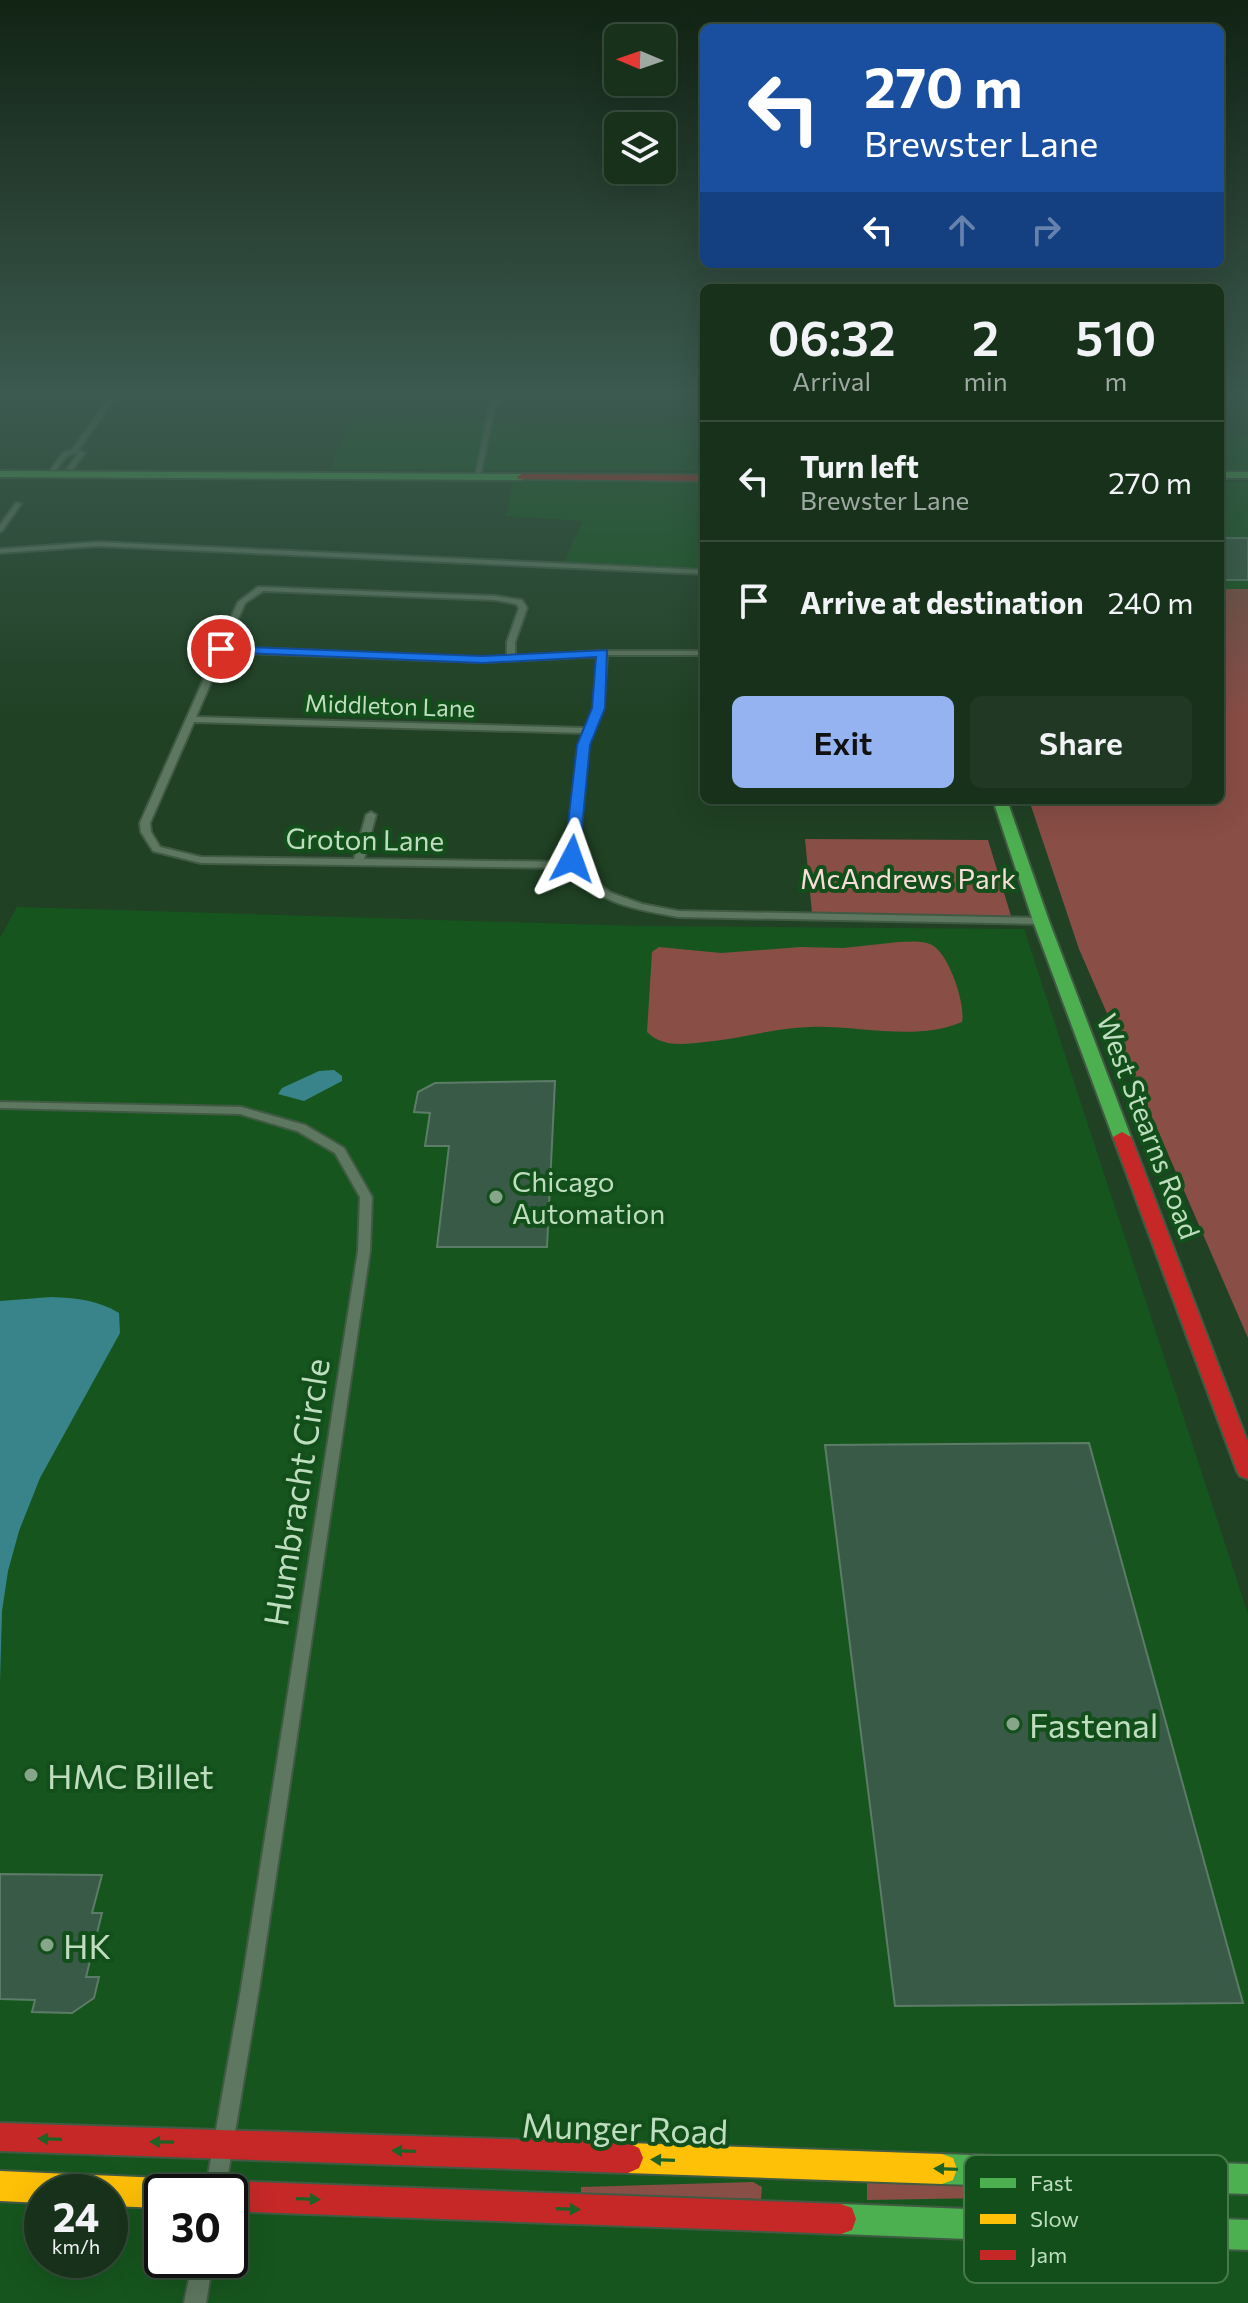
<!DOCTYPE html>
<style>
body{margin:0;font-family:Commissioner,sans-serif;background:#213924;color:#f1f3f6;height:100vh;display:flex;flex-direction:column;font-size:30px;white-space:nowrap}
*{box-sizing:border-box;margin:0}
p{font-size:26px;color:#9fa9a3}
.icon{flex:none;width:44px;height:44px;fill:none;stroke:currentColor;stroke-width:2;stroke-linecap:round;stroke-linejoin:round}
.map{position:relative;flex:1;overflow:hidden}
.side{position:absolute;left:700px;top:284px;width:524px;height:520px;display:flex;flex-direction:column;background:#18311b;border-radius:12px;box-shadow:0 8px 32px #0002,0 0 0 2px #364c3a}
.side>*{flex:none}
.banner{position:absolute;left:700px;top:24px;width:524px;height:244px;border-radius:12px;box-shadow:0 8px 32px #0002,0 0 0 2px #364c3a;background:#1a4fa0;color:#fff;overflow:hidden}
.needle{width:52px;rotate:272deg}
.fabs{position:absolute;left:604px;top:24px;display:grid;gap:16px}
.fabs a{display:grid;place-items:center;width:72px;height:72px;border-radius:12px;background:#18311b;box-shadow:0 8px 32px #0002,0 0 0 2px #364c3a;font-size:40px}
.speed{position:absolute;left:24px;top:2174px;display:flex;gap:16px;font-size:40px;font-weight:700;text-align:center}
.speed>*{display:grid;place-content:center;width:104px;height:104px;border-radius:50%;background:#18311b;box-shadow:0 8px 32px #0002,0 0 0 2px #364c3a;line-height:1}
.speed small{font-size:20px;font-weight:400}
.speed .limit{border:4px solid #111;border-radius:12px;background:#fff;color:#111}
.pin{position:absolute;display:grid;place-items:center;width:68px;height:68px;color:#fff;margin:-34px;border:4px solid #fff;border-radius:50%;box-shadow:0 2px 8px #0007}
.me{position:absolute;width:88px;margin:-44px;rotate:4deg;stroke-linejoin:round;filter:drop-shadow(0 0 6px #0008)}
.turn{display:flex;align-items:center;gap:28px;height:168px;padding:0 32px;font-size:36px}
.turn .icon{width:104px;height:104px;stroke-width:2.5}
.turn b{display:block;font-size:56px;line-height:68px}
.lanes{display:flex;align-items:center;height:76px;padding:0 32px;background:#0003;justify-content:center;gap:40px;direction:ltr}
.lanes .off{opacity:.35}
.eta{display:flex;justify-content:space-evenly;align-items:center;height:136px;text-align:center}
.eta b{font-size:48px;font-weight:600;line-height:56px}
.action{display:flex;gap:16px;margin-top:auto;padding:16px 32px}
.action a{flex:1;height:92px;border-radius:12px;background:#95b2f1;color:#111;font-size:32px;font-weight:600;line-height:92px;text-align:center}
.action a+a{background:#213924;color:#f1f3f6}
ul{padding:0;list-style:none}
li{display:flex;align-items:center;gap:24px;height:120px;padding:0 32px;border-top:2px solid #364c3a}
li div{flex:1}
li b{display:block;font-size:30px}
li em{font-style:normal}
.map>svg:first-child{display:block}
.built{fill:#16561e;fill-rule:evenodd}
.green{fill:#894e46}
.water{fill:#38848a}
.building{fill:#385a46;stroke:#5c7c68;stroke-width:2}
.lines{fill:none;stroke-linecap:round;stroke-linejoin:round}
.street-casing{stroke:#405a43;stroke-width:4}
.fast-casing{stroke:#405a43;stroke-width:4}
.slow-casing{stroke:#405a43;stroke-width:4}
.jam-casing{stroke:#405a43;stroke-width:4}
.street{fill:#5e7760;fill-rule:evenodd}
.fast{fill:#4caf50;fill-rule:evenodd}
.slow{fill:#ffc107;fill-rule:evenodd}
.jam{fill:#c62828;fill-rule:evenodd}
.oneway{fill:#1e6225}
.route{fill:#1a73e8;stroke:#114b97;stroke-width:2}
.poi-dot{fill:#87a689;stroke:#124f1a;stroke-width:3}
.labels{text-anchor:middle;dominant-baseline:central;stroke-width:8;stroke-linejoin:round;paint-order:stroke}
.far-street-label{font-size:24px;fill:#bfddbf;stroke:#124f1a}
.street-label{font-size:28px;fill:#bfddbf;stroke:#124f1a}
.park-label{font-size:28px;fill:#f9ddd9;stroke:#124f1a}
.poi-label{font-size:28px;fill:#bfddbf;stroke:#124f1a;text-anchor:start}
.near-street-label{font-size:34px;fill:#bfddbf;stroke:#124f1a}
.near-poi-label{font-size:34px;fill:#bfddbf;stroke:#124f1a;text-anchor:start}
.key{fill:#124f1a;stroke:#467a4c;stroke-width:2}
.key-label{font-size:22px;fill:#bfddbf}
</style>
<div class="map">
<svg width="1248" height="2303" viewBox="0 0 1248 2303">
<rect width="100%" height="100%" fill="#204124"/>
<g class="built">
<polygon points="349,422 485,422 476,470 330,469"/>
<polygon points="491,424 704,426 704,471 482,470"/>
<rect x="1220" y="436" width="28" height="37"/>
<polygon points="514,477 704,478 704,571 563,564 583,521 506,516"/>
<rect x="1220" y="482" width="28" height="107"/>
<path d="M 17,907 L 636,926 L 1024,929 L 1248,1614 L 1248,2303 L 0,2303 L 0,938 ZM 42,2192 L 110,2192 L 110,2260 L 42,2260 ZM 162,2192 L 230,2192 L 230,2260 L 162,2260 Z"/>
</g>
<g class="green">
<polygon points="1220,589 1248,589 1248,1338 1079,949 1029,800 1220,800"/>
<polygon points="805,839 988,840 1011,916 812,913"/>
<path d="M 899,942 C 910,942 922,940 932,945 C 949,954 966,1005 962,1022 C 915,1042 858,1025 809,1027 C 774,1028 740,1039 705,1042 C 685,1044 663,1048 647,1032 L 652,952 L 659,947 L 721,953 L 800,947 L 843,948 Z"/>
<polygon points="753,2182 762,2187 761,2199 581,2194 581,2187"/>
<polygon points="867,2182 1163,2188 1163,2195 867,2200"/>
</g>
<g class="water">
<polygon points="334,1070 342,1076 342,1081 304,1101 278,1094 282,1088 319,1071"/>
<path d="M 51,1297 C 76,1298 98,1300 119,1313 L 120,1333 L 40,1478 L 19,1531 L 8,1571 L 2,1611 L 0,1682 L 0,1301 Z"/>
</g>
<g class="building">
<rect x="1220" y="538" width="28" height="42"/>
<polygon points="555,1081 547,1247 437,1247 449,1146 425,1146 430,1113 414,1112 418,1092 435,1083"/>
<polygon points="1089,1443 1243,2003 895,2006 825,1445"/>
<polygon points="0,1874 102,1875 92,1913 102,1913 86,1977 99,1977 94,1998 72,2013 32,2012 35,2000 0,1999"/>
</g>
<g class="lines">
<g class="street-casing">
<g id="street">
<path d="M 112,394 L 118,394 L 78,450 L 85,453 L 72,470 L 67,469 L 78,454 C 67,451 62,462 56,470 L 52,470 L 51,469 L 64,452 L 72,450 Z"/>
<polygon points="497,394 503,394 495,407 480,477 475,478 489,407"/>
<polygon points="16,503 21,504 2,531 0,532 0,525"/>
<polygon points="98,542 704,570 704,574 98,546 0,553 0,549"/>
<path d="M 258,587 L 495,596 L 522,600 L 527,608 L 515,642 L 515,656 L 603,651 L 704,651 L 704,655 L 607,655 L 603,708 L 588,745 L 577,859 L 587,876 L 611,893 L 642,904 L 678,911 L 1041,918 L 1046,921 L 1041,924 L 678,917 C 641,910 593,904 572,868 L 201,863 L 153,851 L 141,832 L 140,823 L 238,602 ZM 263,591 L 495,600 L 516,604 L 519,608 L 507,642 L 507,656 L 482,658 L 226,647 L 245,603 ZM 224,652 L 482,662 L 599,656 L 595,708 L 586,728 L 196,717 ZM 194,722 L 584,733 L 580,745 L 567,859 L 569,862 L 364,859 L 376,815 L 371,812 L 366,815 L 354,859 L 201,857 L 160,847 L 151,832 L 150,823 Z"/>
<polygon points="0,1102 241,1107 305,1125 344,1148 372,1197 370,1251 259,1989 225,2192 205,2192 241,1989 358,1251 360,1197 335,1153 297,1131 240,1114 0,1108"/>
<polygon points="193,2260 213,2260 206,2303 184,2303"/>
</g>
</g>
<g class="fast-casing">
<g id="fast">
<polygon points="0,471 522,474 527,477 522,480 0,477"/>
<rect x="1220" y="472" width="28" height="6"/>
<polygon points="993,800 1007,800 1049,921 1131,1137 1128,1141 1116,1141 1113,1137 1033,921"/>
<polygon points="942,2154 1248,2164 1248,2194 942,2184 931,2180 927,2169 931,2158"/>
<polygon points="841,2204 1248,2220 1248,2250 841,2234 830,2230 826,2219 830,2208"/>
</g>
</g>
<g class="slow-casing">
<g id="slow">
<polygon points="628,2143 942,2154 953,2158 957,2169 953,2180 942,2184 628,2173 617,2168 613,2158 617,2148"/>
<polygon points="0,2171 162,2178 173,2182 177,2192 162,2192 162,2208 110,2206 110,2192 42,2192 42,2203 0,2201"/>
</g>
</g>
<g class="jam-casing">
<g id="jam">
<polygon points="522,474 704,475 704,481 518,479 517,477"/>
<polygon points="1122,1132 1131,1137 1248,1443 1248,1479 1240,1476 1237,1471 1113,1137"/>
<polygon points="0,2123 628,2143 639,2148 643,2158 639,2168 628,2173 0,2151"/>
<polygon points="230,2181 841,2204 852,2208 856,2219 852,2230 841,2234 230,2211 230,2192 216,2192 219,2185"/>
</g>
</g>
<use href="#street" class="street"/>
<use href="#fast" class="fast"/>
<use href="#slow" class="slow"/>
<use href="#jam" class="jam"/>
</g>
<defs><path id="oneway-solid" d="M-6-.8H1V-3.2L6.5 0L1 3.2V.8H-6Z" transform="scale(2)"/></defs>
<g class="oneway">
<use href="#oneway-solid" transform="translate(50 2139) rotate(-178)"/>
<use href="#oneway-solid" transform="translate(162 2142) rotate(-179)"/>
<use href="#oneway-solid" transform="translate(404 2151) rotate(-178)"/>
<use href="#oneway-solid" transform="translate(663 2160) rotate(-178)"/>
<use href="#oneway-solid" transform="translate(946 2169) rotate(-178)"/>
<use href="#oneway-solid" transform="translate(308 2199) rotate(2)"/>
<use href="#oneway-solid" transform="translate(568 2209) rotate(2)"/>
</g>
<linearGradient id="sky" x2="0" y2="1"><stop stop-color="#122414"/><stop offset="0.55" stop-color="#3c5a50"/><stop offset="1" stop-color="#3c5a50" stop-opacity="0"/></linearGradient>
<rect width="1248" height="716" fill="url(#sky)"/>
<polygon class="route" points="221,646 482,656 607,650 605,708 590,745 579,859 572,864 564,859 577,745 592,708 596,657 482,663 217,652 217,647"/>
<g class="poi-dot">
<circle cx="496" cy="1197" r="8"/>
<circle cx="1013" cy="1724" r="8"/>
<circle cx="31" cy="1775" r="8"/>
<circle cx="47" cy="1945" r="8"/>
</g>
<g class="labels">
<g class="far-street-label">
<text transform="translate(390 705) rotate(2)">Middleton Lane</text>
</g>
<g class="street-label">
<text transform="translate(365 839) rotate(1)">Groton Lane</text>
<text transform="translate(1149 1126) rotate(69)">West Stearns Road</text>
</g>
<g class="park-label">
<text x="908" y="878">McAndrews Park</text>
</g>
<g class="poi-label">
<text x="512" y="1181">Chicago<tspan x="512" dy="32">Automation</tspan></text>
</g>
<g class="near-street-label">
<text transform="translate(295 1492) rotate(-81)">Humbracht Circle</text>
<text transform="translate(625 2127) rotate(2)">Munger Road</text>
</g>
<g class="near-poi-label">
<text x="1029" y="1724">Fastenal</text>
<text x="47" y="1775">HMC Billet</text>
<text x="63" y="1945">HK</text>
</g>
</g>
<rect x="964" y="2155" width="264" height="128" rx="12" class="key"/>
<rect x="980" y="2178" width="36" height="10" fill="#4caf50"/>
<rect x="980" y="2214" width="36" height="10" fill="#ffc107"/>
<rect x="980" y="2250" width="36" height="10" fill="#c62828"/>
<g class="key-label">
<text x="1030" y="2191">Fast</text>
<text x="1030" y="2227">Slow</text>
<text x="1030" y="2263">Jam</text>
</g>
</svg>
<div class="fabs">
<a><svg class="needle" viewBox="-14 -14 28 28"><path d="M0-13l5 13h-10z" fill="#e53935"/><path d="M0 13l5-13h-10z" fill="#9fa9a3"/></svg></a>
<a><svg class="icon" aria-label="layers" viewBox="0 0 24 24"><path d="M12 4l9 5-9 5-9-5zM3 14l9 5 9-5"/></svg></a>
</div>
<div class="speed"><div>24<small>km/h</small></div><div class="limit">30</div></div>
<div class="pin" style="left:221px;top:649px;background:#d93025"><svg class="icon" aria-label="arrive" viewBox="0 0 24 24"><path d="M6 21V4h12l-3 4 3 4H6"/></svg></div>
<svg class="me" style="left:572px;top:859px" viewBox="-20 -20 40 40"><path d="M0-17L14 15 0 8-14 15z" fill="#1a73e8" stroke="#fff" stroke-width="4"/></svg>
<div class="banner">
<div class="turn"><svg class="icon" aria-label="left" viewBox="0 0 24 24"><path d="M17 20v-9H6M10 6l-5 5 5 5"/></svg><div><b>270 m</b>Brewster Lane</div></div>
<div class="lanes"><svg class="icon" aria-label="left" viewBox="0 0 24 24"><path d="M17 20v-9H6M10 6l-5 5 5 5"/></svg><svg class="icon off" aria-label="ahead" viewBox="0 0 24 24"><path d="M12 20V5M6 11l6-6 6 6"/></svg><svg class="icon off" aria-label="right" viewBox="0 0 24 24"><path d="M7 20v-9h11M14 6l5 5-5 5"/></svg></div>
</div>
<section class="side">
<div class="eta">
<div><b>06:32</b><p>Arrival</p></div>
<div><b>2</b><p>min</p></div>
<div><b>510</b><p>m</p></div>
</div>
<ul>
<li><svg class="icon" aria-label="left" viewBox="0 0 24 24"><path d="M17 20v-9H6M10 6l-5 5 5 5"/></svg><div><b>Turn left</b><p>Brewster Lane</p></div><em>270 m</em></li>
<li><svg class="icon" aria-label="arrive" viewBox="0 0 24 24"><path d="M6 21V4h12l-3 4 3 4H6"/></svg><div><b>Arrive at destination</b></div><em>240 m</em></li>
</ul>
<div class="action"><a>Exit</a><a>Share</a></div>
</section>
</div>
